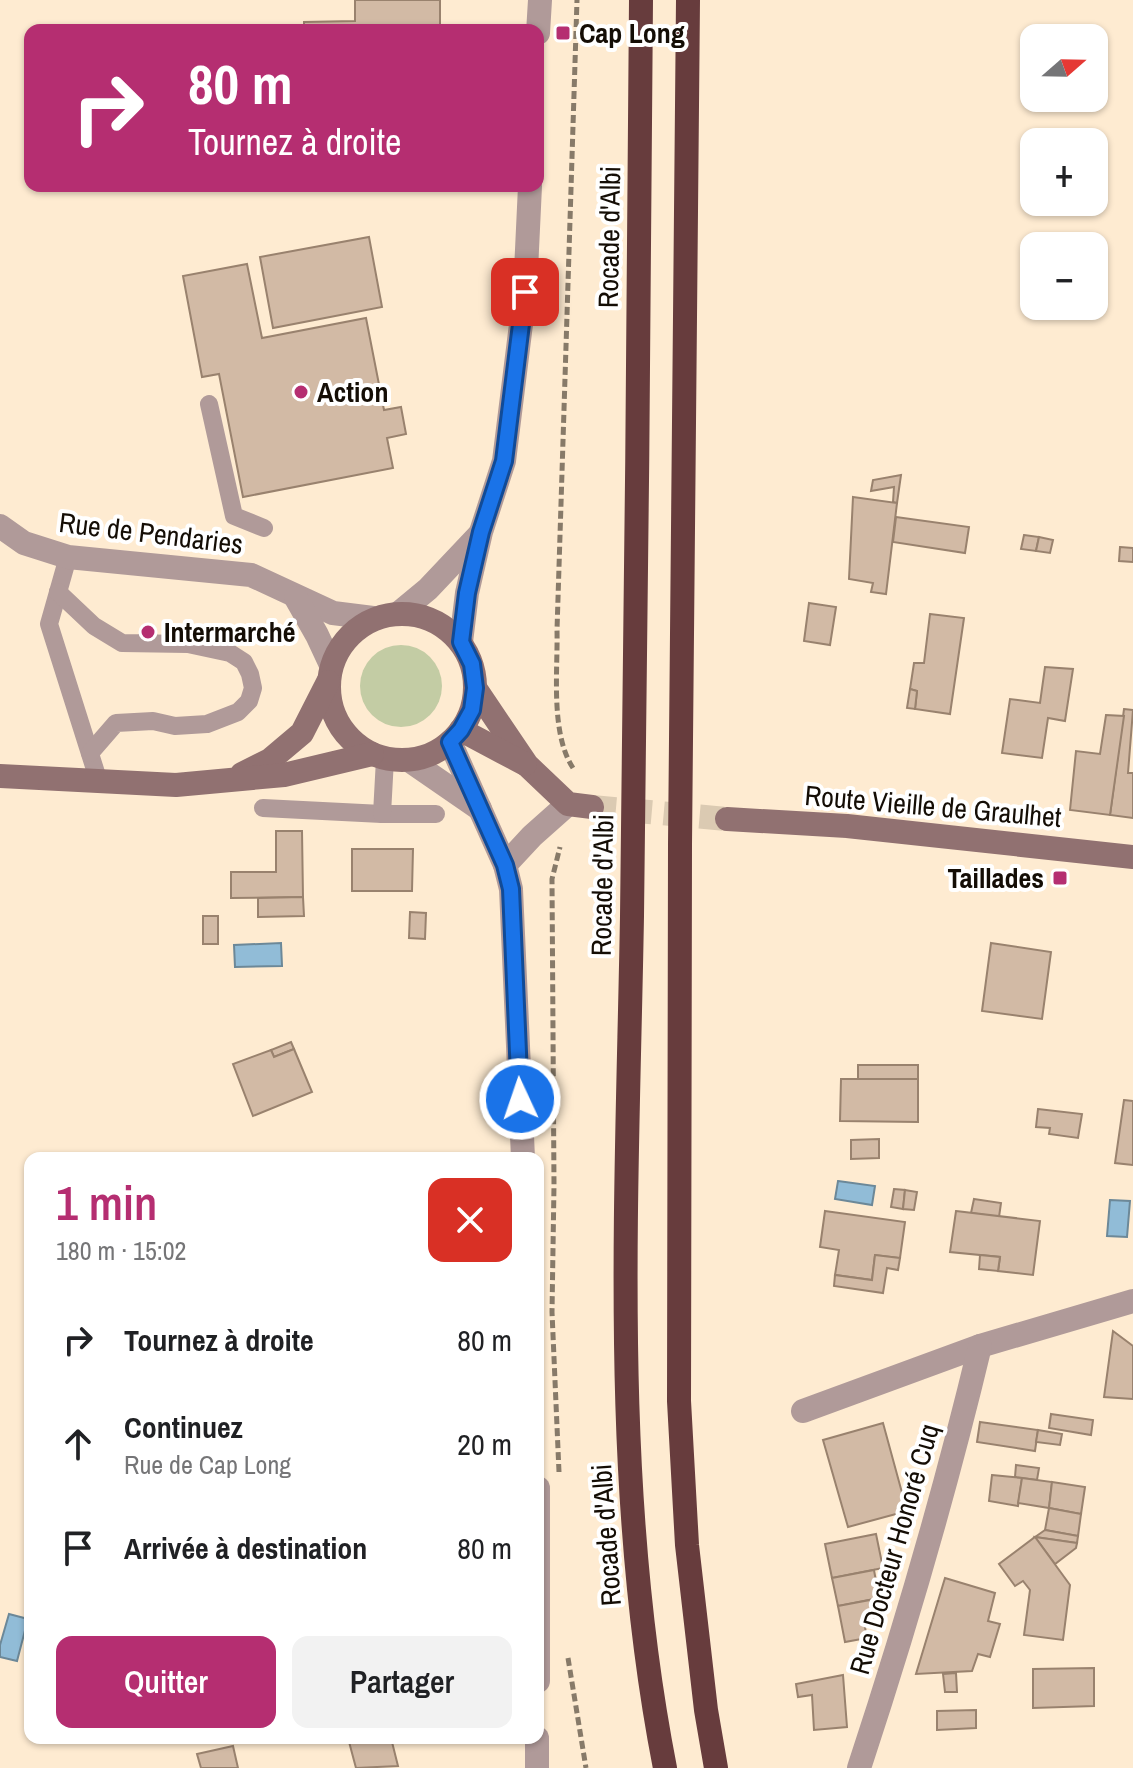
<!DOCTYPE html>
<html lang="fr">
<meta charset="utf-8">
<style>
body{margin:0;font-family:"Archivo Narrow",sans-serif;background:#f2f2f2;color:#202124;height:100vh;display:flex;flex-direction:column;font-size:30px;white-space:nowrap}
*{box-sizing:border-box;margin:0}
p{font-size:26px;color:#757577}
.icon{flex:none;width:44px;height:44px;fill:none;stroke:currentColor;stroke-width:2;stroke-linecap:round;stroke-linejoin:round}
.map{position:relative;flex:1;overflow:hidden}
.panel{position:absolute;left:24px;top:1152px;width:520px;height:592px;display:flex;flex-direction:column;background:#fff;border-radius:16px;box-shadow:0 2px 6px #0004}
.panel>*{flex:none}
.guide{position:absolute;left:24px;top:24px;width:520px;height:168px;border-radius:16px;box-shadow:0 2px 6px #0004;background:#b52e71;color:#fff;overflow:hidden}
.needle{width:52px;rotate:70deg}
.buttons{position:absolute;left:1020px;top:24px;display:grid;gap:16px}
.buttons a{display:grid;place-items:center;width:88px;height:88px;border-radius:16px;background:#fff;box-shadow:0 2px 6px #0004;font-size:40px}
.pin{position:absolute;display:grid;place-items:center;width:68px;height:68px;color:#fff;margin:-34px;border-radius:16px;box-shadow:0 4px 12px #0006}
.me{position:absolute;width:88px;margin:-44px;rotate:357deg;stroke-linejoin:round;filter:drop-shadow(0 0 6px #0008)}
.turn{display:flex;align-items:center;gap:28px;height:168px;padding:0 32px;font-size:36px}
.turn .icon{width:104px;height:104px;stroke-width:2.5}
.turn b{display:block;font-size:56px;line-height:68px}
.round{display:grid;place-items:center;flex:none;width:84px;height:84px;border-radius:16px;background:#f2f2f2}
.overview{display:flex;align-items:center;justify-content:space-between;height:136px;padding:0 32px}
h1{font-size:48px;font-weight:600;line-height:60px;color:#b52e71}
.button{display:flex;gap:16px;margin-top:auto;padding:16px 32px}
.button a{flex:1;height:92px;border-radius:16px;background:#b52e71;color:#fff;font-size:32px;font-weight:600;line-height:92px;text-align:center}
.button a+a{background:#f2f2f2;color:#202124}
ul{padding:0;list-style:none}
li{display:flex;align-items:center;gap:24px;height:104px;padding:0 32px}
li div{flex:1}
li b{display:block;font-size:30px}
li em{font-style:normal}
.map>svg:first-child{display:block}
.green{fill:#c3cca4}
.water{fill:#91bcd7;stroke:#6c8898;stroke-width:2}
.building{fill:#d2baa5;stroke:#99826e;stroke-width:2}
.lines{fill:none;stroke-linecap:round;stroke-linejoin:round}
.secondary-tunnel{stroke:#dbcab2;stroke-width:24;stroke-dasharray:24 12;stroke-linecap:butt}
.path{stroke:#877a69;stroke-width:5;stroke-dasharray:8 4;stroke-linecap:butt}
.lane{stroke:#b09a99;stroke-width:18}
.street{stroke:#b09a99;stroke-width:24}
.secondary{stroke:#917171;stroke-width:24}
.highway{stroke:#673c3d;stroke-width:24}
.route-casing{stroke:#114b97;stroke-width:20}
.route{stroke:#1a73e8;stroke-width:14}
.poi-dot{fill:#b52e71;stroke:#fff;stroke-width:3}
.labels{text-anchor:middle;dominant-baseline:central;stroke-width:8;stroke-linejoin:round;paint-order:stroke}
.poi-label{font-size:28px;font-weight:bold;fill:#140d05;stroke:#fff;text-anchor:start}
.street-label{font-size:28px;fill:#140d05;stroke:#fff}
</style>
<div class="map">
<svg width="1133" height="1768" viewBox="0 0 1133 1768">
<rect width="100%" height="100%" fill="#feebd1"/>
<circle class="green" cx="401" cy="686" r="41"/>
<g class="water">
<polygon points="281,943 282,966 235,967 234,945"/>
<polygon points="838,1181 875,1186 872,1205 835,1199"/>
<polygon points="1110,1200 1130,1201 1127,1237 1107,1236"/>
<polygon points="9,1614 28,1619 17,1661 0,1657 0,1645"/>
</g>
<g class="building">
<polygon points="355,0 440,0 440,30 304,30 304,22 355,21"/>
<polygon points="369,237 382,307 273,328 260,257"/>
<polygon points="247,264 262,338 366,318 384,410 401,407 406,434 387,438 393,468 243,497 219,374 202,377 183,276"/>
<polygon points="901,475 897,503 893,502 894,487 871,491 873,480"/>
<polygon points="853,497 897,503 886,594 871,592 873,583 849,579"/>
<polygon points="896,517 969,527 965,553 893,542"/>
<polygon points="1024,535 1039,537 1036,551 1021,549"/>
<polygon points="1039,537 1053,540 1050,553 1036,551"/>
<polygon points="1120,547 1133,548 1133,562 1119,561"/>
<polygon points="809,603 836,607 830,645 804,641"/>
<polygon points="930,614 964,618 950,714 915,709 917,691 910,689 914,663 924,663"/>
<polygon points="1045,667 1073,669 1065,721 1048,718 1042,758 1002,753 1010,699 1040,703"/>
<polygon points="910,689 917,691 915,709 907,708"/>
<polygon points="1124,709 1133,710 1128,773 1133,773 1133,818 1110,815"/>
<polygon points="1106,715 1124,716 1110,815 1070,810 1076,751 1100,754"/>
<polygon points="276,831 302,831 303,897 231,898 231,872 276,872"/>
<polygon points="352,849 413,849 412,891 352,891"/>
<polygon points="303,897 304,916 258,917 258,898"/>
<polygon points="410,912 426,913 425,939 409,938"/>
<rect x="203" y="916" width="15" height="28"/>
<polygon points="991,943 1051,952 1042,1019 982,1011"/>
<polygon points="291,1042 294,1049 274,1057 271,1050"/>
<polygon points="294,1049 312,1092 253,1116 233,1064 271,1050 274,1057"/>
<rect x="858" y="1065" width="60" height="14"/>
<polygon points="841,1079 918,1079 918,1122 840,1121"/>
<polygon points="1124,1100 1133,1101 1133,1165 1115,1163"/>
<polygon points="1038,1109 1082,1114 1078,1138 1049,1134 1050,1128 1036,1127"/>
<polygon points="879,1139 879,1158 851,1159 851,1140"/>
<polygon points="894,1189 905,1190 903,1209 891,1207"/>
<polygon points="905,1190 917,1192 914,1210 903,1209"/>
<polygon points="974,1199 1001,1203 999,1217 971,1213"/>
<polygon points="825,1211 905,1222 900,1258 875,1255 872,1280 835,1275 839,1250 820,1247"/>
<polygon points="956,1211 1040,1221 1033,1275 998,1271 1000,1257 950,1252"/>
<polygon points="875,1255 900,1258 898,1270 887,1268 883,1293 834,1286 835,1275 872,1280"/>
<polygon points="980,1255 1000,1257 998,1271 979,1269"/>
<polygon points="1113,1331 1133,1346 1133,1399 1104,1397"/>
<polygon points="1051,1414 1093,1420 1091,1435 1049,1428"/>
<polygon points="980,1422 1038,1430 1035,1451 977,1442"/>
<polygon points="883,1423 907,1511 848,1527 823,1440"/>
<polygon points="1038,1430 1062,1434 1060,1445 1036,1442"/>
<polygon points="1016,1465 1039,1468 1037,1480 1015,1477"/>
<polygon points="992,1475 1022,1478 1018,1506 989,1501"/>
<polygon points="1022,1478 1052,1482 1049,1508 1018,1503"/>
<polygon points="1052,1482 1085,1487 1081,1514 1049,1508"/>
<polygon points="1049,1508 1081,1514 1078,1536 1045,1530"/>
<polygon points="1045,1530 1078,1536 1077,1543 1035,1537"/>
<polygon points="876,1534 883,1568 832,1578 825,1544"/>
<polygon points="1035,1537 1077,1543 1076,1548 1055,1564"/>
<polygon points="1035,1537 1070,1585 1063,1640 1024,1635 1030,1590 1023,1581 1015,1586 999,1564"/>
<polygon points="874,1570 879,1598 838,1606 832,1578"/>
<polygon points="945,1578 995,1593 988,1621 1000,1624 990,1657 978,1654 972,1671 916,1674"/>
<polygon points="870,1600 874,1620 864,1622 867,1638 845,1642 838,1606"/>
<polygon points="1094,1668 1094,1706 1033,1708 1033,1669"/>
<polygon points="956,1673 957,1692 945,1692 943,1674"/>
<polygon points="843,1675 847,1727 814,1730 812,1695 798,1697 796,1684"/>
<polygon points="976,1710 976,1728 937,1730 937,1711"/>
<polygon points="348,1738 391,1738 398,1766 356,1768"/>
<polygon points="233,1746 238,1768 201,1768 197,1754"/>
</g>
<g class="lines">
<polyline class="secondary-tunnel" points="592,807 727,819"/>
<g class="path">
<path d="M 573,768 C 550,733 558,670 557,630 L 577,0"/>
<polyline points="559,1472 552,1312 554,1185 552,879 560,847"/>
<polyline points="568,1658 586,1768"/>
</g>
<g class="lane">
<polyline points="209,404 234,516 264,528"/>
<polyline points="68,557 49,624 98,779"/>
<polyline points="58,592 94,626 122,643 188,644 230,653 244,662 250,674 253,688 249,701 238,712 207,724 175,726 153,721 116,723 90,753"/>
<polyline points="263,808 382,814 436,814"/>
<polyline points="382,814 385,759"/>
</g>
<g class="street">
<polyline points="538,33 540,0"/>
<polyline points="0,526 24,543 68,557 251,575 333,613 373,618"/>
<polyline points="296,598 317,635 331,665"/>
<polyline points="399,613 428,589 480,534"/>
<polyline points="461,642 467,593 481,532 504,461 525,292 530,186"/>
<polyline points="450,742 505,865 511,889 523,1158"/>
<polyline points="409,760 480,809"/>
<polyline points="505,865 532,836 568,804"/>
<polyline points="803,1411 980,1346 1133,1301"/>
<polyline points="538,1488 538,1681"/>
<polyline points="537,1768 537,1738"/>
<path d="M 859,1768 C 905,1629 946,1488 980,1346"/>
</g>
<g class="secondary">
<circle cx="402" cy="687" r="73"/>
<polyline points="475,688 527,765 568,804 592,807"/>
<polyline points="461,730 525,764"/>
<polyline points="242,774 270,760 302,733 328,682"/>
<polyline points="0,776 176,785 284,775 372,754"/>
<polyline points="727,819 847,826 1133,857"/>
</g>
<g class="highway">
<path d="M 641,0 C 638,305 637,611 632,916 C 627,1200 610,1488 665,1768"/>
<polyline points="688,0 680,845 679,1401 687,1545 706,1710 716,1768"/>
</g>
</g>
<g class="lines">
<g class="route-casing">
<polyline id="route" points="520,1099 511,889 505,865 450,742 461,730 472,710 475,688 472,664 461,642 467,593 481,532 504,461 525,292"/>
</g>
<use href="#route" class="route"/>
</g>
<g class="poi-dot">
<rect x="555" y="25" width="16" height="16" rx="4"/>
<circle cx="301" cy="392" r="8"/>
<circle cx="148" cy="632" r="8"/>
<rect x="1052" y="870" width="16" height="16" rx="4"/>
</g>
<g class="labels">
<g class="poi-label">
<text x="579" y="33">Cap Long</text>
<text x="317" y="392">Action</text>
<text x="164" y="632">Intermarché</text>
<text x="1044" y="878" text-anchor="end">Taillades</text>
</g>
<g class="street-label">
<text transform="translate(609 237) rotate(-89)">Rocade d'Albi</text>
<text transform="translate(151 533) rotate(7)">Rue de Pendaries</text>
<text transform="translate(933 806) rotate(5)">Route Vieille de Graulhet</text>
<text transform="translate(602 885) rotate(-89)">Rocade d'Albi</text>
<text transform="translate(606 1535) rotate(-94)">Rocade d'Albi</text>
<text transform="translate(894 1549) rotate(-74)">Rue Docteur Honoré Cuq</text>
</g>
</g>
</svg>
<div class="buttons">
<a><svg class="needle" viewBox="-14 -14 28 28"><path d="M0-13l5 13h-10z" fill="#e53935"/><path d="M0 13l5-13h-10z" fill="#757577"/></svg></a>
<a>+</a>
<a>−</a>
</div>
<div class="pin" style="left:525px;top:292px;background:#d93025"><svg class="icon" aria-label="arrive" viewBox="0 0 24 24"><path d="M6 21V4h12l-3 4 3 4H6"/></svg></div>
<svg class="me" style="left:520px;top:1099px" viewBox="-20 -20 40 40"><circle r="17" fill="#1a73e8" stroke="#fff" stroke-width="3"/><path d="M0-11L8 9 0 5-8 9z" fill="#fff"/></svg>
<div class="guide">
<div class="turn"><svg class="icon" aria-label="right" viewBox="0 0 24 24"><path d="M7 20v-9h11M14 6l5 5-5 5"/></svg><div><b>80 m</b>Tournez à droite</div></div>
</div>
<section class="panel">
<div class="overview"><div><h1>1 min</h1><p>180 m · 15:02</p></div><a class="round" style="background:#d93025;color:#fff"><svg class="icon" aria-label="close" viewBox="0 0 24 24"><path d="M6 6l12 12M18 6L6 18"/></svg></a></div>
<ul>
<li><svg class="icon" aria-label="right" viewBox="0 0 24 24"><path d="M7 20v-9h11M14 6l5 5-5 5"/></svg><div><b>Tournez à droite</b></div><em>80 m</em></li>
<li><svg class="icon" aria-label="ahead" viewBox="0 0 24 24"><path d="M12 20V5M6 11l6-6 6 6"/></svg><div><b>Continuez</b><p>Rue de Cap Long</p></div><em>20 m</em></li>
<li><svg class="icon" aria-label="arrive" viewBox="0 0 24 24"><path d="M6 21V4h12l-3 4 3 4H6"/></svg><div><b>Arrivée à destination</b></div><em>80 m</em></li>
</ul>
<div class="button"><a>Quitter</a><a>Partager</a></div>
</section>
</div>
